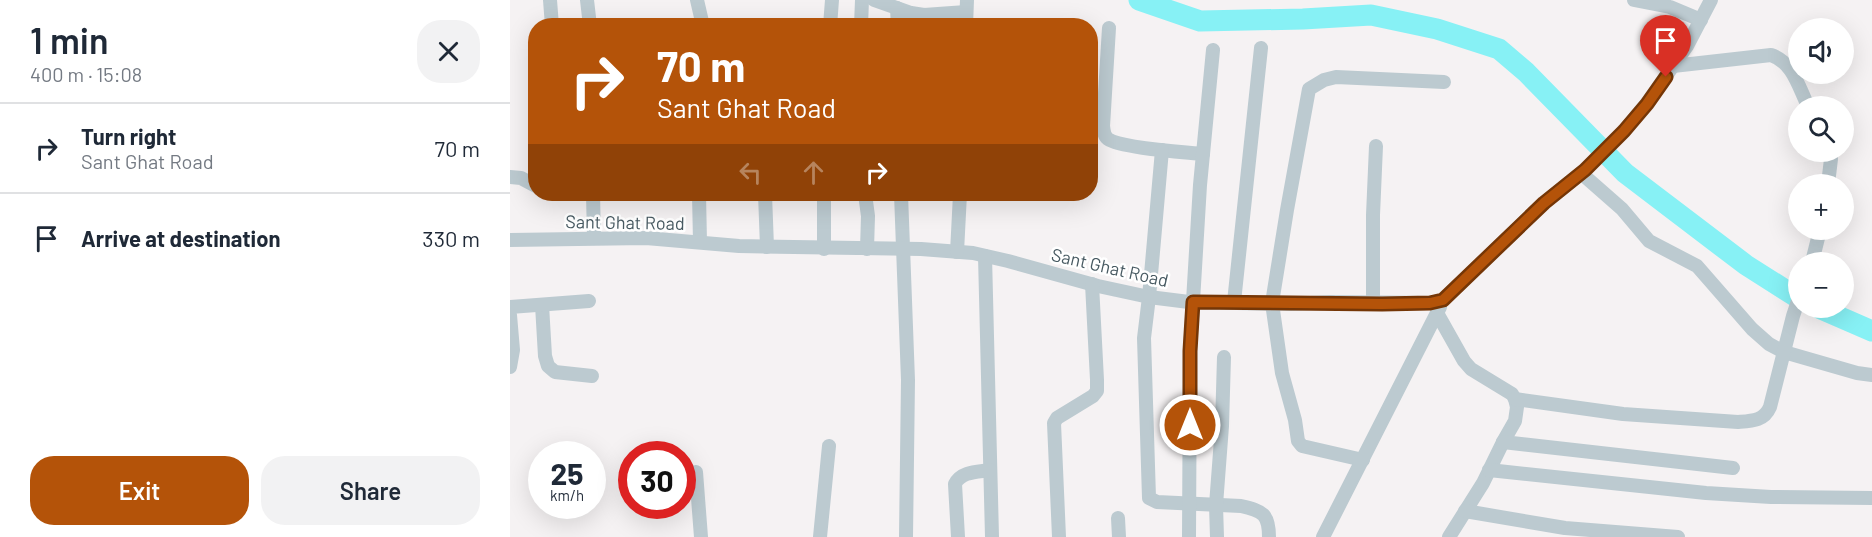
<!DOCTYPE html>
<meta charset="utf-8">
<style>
body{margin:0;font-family:Barlow,sans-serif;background:#f2f2f3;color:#1f2937;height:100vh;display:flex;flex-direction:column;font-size:22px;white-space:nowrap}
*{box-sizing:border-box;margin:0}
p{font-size:20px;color:#747a83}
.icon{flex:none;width:33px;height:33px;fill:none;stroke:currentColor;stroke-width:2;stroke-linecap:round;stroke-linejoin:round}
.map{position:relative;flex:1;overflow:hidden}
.side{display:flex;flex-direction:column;background:#fff;width:510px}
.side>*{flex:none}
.top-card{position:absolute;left:18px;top:18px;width:570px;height:183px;border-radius:24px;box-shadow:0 6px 24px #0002;background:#b45309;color:#fff;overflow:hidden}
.tools{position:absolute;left:1278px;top:18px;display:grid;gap:12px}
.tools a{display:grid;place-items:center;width:66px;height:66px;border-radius:50%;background:#fff;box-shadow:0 6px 24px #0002;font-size:30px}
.speed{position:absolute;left:18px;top:441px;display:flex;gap:12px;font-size:30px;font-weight:700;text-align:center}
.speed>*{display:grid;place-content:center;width:78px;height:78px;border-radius:50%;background:#fff;box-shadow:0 6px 24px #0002;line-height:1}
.speed small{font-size:15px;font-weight:400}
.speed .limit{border:9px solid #d22;background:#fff;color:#111}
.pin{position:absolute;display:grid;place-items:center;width:51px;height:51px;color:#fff;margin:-62px -26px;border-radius:50% 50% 50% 0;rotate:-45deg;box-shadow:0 0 6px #0007}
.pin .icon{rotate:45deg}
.me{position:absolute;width:66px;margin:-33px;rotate:0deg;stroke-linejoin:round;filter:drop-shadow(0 0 4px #0008)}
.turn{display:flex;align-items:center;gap:21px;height:126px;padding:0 30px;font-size:27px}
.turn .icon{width:78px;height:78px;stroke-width:2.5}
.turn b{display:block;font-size:42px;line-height:51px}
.lanes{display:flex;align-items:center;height:57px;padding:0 30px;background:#0003;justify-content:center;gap:30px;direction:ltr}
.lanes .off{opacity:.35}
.round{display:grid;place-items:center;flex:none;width:63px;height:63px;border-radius:24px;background:#f2f2f3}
.headline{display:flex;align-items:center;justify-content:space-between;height:102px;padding:0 30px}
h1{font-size:36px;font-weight:600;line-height:45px}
.primary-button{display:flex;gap:12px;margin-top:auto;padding:12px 30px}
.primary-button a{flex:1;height:69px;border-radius:24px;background:#b45309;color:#fff;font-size:24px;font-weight:600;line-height:69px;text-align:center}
.primary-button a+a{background:#f2f2f3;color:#1f2937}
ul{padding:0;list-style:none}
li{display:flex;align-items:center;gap:18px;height:90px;padding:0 30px;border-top:2px solid #e0e1e3}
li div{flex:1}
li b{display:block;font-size:22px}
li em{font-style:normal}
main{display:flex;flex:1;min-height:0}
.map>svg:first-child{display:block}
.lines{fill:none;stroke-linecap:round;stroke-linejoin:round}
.river{stroke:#87f1f5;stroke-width:21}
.minor{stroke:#bccad0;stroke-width:14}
.route-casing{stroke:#753606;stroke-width:15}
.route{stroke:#b45309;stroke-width:10}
.labels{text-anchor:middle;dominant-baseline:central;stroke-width:5;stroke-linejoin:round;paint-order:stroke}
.street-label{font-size:18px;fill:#485a62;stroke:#fff}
</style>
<main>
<section class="side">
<div class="headline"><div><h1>1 min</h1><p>400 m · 15:08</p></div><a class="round"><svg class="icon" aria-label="close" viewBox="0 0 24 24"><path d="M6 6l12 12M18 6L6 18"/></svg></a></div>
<ul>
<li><svg class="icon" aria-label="right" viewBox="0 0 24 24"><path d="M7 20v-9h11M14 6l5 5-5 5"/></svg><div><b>Turn right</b><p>Sant Ghat Road</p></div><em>70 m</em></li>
<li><svg class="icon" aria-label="arrive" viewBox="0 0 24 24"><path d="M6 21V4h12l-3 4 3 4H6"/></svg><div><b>Arrive at destination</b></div><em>330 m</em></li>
</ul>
<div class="primary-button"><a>Exit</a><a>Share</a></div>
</section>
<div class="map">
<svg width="1362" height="537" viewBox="0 0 1362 537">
<rect width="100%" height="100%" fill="#f5f2f3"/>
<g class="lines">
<g class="river">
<polyline points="629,0 690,21 793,19 861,15 927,29 989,49 1016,72 1115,173 1236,265 1288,298"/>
<polyline points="1309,308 1362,331"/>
</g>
<g class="minor">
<polyline points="40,0 42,26"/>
<polyline points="77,0 80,26"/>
<polyline points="187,0 193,26"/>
<polyline points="364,0 401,13 414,15 456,12"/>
<polyline points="1124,0 1160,7 1191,20"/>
<polyline points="387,8 388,26"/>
<polyline points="320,26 322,0"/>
<polyline points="351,26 352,0"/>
<polyline points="456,26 457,0"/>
<path d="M 599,28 L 593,126 C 594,131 593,135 598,139 C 610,148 675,152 693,154"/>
<path d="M 1163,66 L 1261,55 C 1283,62 1289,88 1298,106"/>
<path d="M 652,150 L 639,297 L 634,338 L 639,498 L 647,502 L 731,506 C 753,511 759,514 759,537"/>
<polyline points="1071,173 1112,209 1139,241 1187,266 1242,329 1259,344 1274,352 1347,373 1362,375"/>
<polyline points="0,177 11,178 26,186"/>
<polyline points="1318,184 1321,159 1319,152"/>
<polyline points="83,194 84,238"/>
<polyline points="189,194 190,242"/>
<polyline points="255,194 257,247"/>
<polyline points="355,194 358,216 357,249"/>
<polyline points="391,194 398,380 396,537"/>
<polyline points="0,240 136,238 229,246 411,249 463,253 498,261 588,286 639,297 679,302 781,304 820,302 920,303 933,300 1034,203 1075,170 1114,131 1137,103 1177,46 1201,0"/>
<polyline points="314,249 314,194"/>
<polyline points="447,252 450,194"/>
<polyline points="475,256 482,537"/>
<polyline points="1302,262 1310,230"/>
<polyline points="724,302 751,48"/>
<polyline points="863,304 863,215 866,146"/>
<polyline points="32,305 35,356 38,366 45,372 82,376"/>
<polyline points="0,307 79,301"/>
<polyline points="927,313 954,361 961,369 1002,394 1005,399 1007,407 1005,421 993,442 973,483 939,537"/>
<polyline points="0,315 3,350 0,367"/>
<path d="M 1005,399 L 1113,414 L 1228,422 C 1242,421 1254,421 1260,407 L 1283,316 L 1288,301"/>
<polyline points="993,442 1223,468"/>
<polyline points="853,460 792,446 788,441 785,420 772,373 762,303 777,210 799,89 814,80 826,77 934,82"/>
<polyline points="979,470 1196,493 1261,497 1362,498"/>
<polyline points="186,472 191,537"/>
<polyline points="955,511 1055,528 1168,537"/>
<polyline points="608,518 609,537"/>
<polyline points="310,537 319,446"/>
<path d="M 448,537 L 445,484 C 451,471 468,472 480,470"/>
<polyline points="549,537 544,423 547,418 583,396 587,391 587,380 582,284"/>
<polyline points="679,537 680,351 690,185 703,50"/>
<polyline points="707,537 706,505 712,426 714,357"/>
<polyline points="813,537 930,307"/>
</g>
</g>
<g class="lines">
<g class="route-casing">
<polyline id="route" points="680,425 680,351 683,302 872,304 920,303 933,300 1034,203 1075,170 1114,131 1137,104 1156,77"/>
</g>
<use href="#route" class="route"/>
</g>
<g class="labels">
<g class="street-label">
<text transform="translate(115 222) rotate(1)">Sant Ghat Road</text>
<text transform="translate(600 267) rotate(13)">Sant Ghat Road</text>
</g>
</g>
</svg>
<div class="tools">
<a><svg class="icon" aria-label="sound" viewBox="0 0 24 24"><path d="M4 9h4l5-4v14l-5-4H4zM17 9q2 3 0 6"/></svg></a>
<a><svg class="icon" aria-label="search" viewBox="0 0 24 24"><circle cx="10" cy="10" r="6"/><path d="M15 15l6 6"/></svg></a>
<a>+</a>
<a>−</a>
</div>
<div class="speed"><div>25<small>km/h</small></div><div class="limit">30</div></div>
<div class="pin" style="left:1156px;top:77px;background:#d93025"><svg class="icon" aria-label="arrive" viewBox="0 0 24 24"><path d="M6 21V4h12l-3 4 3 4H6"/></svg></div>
<svg class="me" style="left:680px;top:425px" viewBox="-20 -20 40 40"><circle r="17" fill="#b45309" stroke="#fff" stroke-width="3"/><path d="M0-11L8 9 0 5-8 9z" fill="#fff"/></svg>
<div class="top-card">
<div class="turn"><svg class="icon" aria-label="right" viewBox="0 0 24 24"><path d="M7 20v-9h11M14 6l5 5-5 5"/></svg><div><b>70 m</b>Sant Ghat Road</div></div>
<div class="lanes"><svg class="icon off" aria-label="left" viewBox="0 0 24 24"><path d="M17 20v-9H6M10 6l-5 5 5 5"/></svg><svg class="icon off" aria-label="ahead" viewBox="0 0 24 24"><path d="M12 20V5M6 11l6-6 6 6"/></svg><svg class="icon" aria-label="right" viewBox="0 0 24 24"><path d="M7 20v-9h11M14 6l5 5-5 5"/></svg></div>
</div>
</div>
</main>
